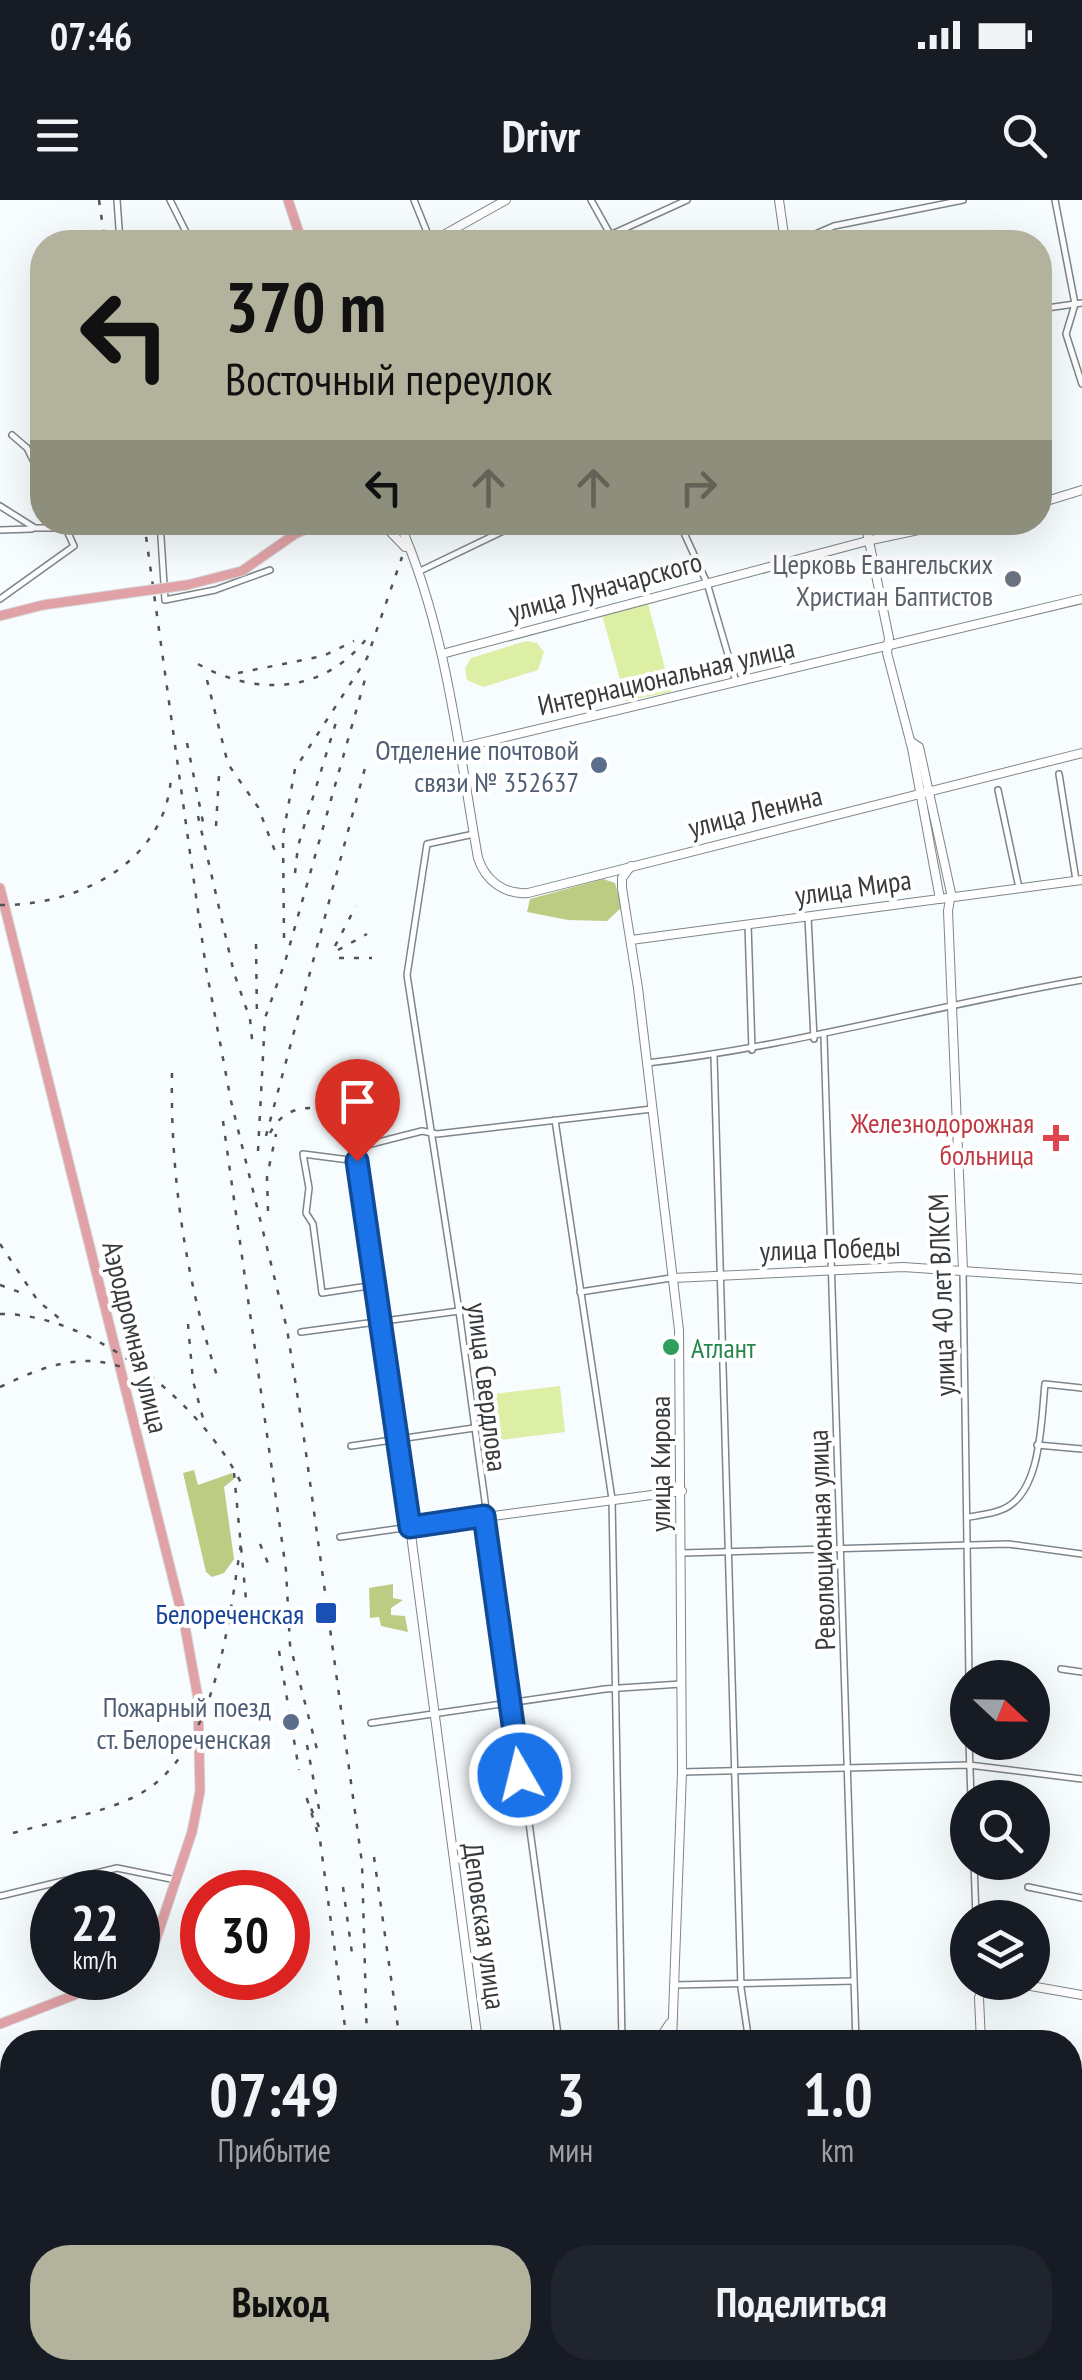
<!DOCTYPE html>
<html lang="ru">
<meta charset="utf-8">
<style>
body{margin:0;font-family:"PT Sans Narrow",sans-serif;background:#20242c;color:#f1f3f6;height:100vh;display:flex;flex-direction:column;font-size:38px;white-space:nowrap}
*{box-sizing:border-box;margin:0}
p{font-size:32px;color:#9ea1a6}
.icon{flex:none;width:55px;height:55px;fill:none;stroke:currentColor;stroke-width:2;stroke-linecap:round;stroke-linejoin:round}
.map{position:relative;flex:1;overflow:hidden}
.drawer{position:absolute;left:0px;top:1830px;width:1082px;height:350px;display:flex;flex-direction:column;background:#171b24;border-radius:40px 40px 0 0;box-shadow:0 10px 40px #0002}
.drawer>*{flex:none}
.banner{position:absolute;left:30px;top:30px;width:1022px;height:305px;border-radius:40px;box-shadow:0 10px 40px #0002;background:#b2b29d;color:#111;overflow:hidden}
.needle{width:65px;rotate:112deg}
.tools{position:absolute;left:950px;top:1460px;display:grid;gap:20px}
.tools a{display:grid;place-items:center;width:100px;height:100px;border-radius:50%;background:#171b24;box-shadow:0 10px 40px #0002;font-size:50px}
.speed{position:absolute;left:30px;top:1670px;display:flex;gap:20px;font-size:50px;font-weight:700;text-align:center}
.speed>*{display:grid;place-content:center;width:130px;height:130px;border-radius:50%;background:#171b24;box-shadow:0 10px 40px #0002;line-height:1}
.speed small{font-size:25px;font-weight:400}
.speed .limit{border:15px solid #d22;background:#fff;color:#111}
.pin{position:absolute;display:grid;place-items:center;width:85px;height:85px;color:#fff;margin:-102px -42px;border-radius:50% 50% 50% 0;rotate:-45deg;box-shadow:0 0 10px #0007}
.pin .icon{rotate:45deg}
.me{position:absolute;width:110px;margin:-55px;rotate:352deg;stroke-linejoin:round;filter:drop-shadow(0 0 8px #0008)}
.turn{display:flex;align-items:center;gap:35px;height:210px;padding:0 30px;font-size:45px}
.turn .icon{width:130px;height:130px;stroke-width:2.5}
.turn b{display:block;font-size:70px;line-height:85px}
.lanes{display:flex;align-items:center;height:95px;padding:0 30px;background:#0003;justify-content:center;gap:50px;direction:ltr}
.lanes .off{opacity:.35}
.eta{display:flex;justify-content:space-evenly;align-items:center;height:170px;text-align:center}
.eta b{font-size:60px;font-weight:600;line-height:70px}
.button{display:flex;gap:20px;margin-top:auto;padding:20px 30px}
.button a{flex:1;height:115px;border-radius:40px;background:#b2b29d;color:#111;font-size:40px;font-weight:600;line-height:115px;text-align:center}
.button a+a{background:#20242c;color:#f1f3f6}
.status{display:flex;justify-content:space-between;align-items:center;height:70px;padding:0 50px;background:#171b24;direction:ltr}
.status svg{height:28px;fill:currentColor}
header{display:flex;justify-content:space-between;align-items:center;height:130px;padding:0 30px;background:#171b24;font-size:45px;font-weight:600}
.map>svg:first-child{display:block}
.green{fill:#ddeea5}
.forest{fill:#bccc82}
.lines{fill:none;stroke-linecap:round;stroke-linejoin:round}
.stream{stroke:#6ed0ea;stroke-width:2.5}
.street-casing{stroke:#7e858a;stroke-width:8}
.secondary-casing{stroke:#7e858a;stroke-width:10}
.primary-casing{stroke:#d7d8d8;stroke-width:11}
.street{stroke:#fff;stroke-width:5}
.secondary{stroke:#fff;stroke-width:8}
.primary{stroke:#e0a2a6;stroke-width:9}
.rail{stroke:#505356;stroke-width:2.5;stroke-dasharray:5 10;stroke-linecap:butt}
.primary-bridge-casing{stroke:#d7d8d8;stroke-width:11;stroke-linecap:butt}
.primary-bridge{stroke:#e0a2a6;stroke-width:9}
.route-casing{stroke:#114b97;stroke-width:25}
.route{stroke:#1a73e8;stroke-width:18}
.worship-dot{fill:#6b7280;stroke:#fff;stroke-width:4}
.service-dot{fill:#5c6f8a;stroke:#fff;stroke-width:4}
.health-dot{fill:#e0444e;stroke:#fff;stroke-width:4}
.leisure-dot{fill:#2e9e5b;stroke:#fff;stroke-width:4}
.transit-dot{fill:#1a4fb4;stroke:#fff;stroke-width:4}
.labels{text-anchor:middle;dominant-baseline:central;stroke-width:8;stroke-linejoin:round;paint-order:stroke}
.worship-label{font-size:28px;fill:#5b616d;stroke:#fff;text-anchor:end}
.street-label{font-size:28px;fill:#383b3e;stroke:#fff}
.service-label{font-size:28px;fill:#4e5e75;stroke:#fff;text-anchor:end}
.health-label{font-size:28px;fill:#be3a42;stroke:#fff;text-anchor:end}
.leisure-label{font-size:28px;fill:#27864d;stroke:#fff;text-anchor:start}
.transit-label{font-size:28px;fill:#164399;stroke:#fff;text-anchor:end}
</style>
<div class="status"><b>07:46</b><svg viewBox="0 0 49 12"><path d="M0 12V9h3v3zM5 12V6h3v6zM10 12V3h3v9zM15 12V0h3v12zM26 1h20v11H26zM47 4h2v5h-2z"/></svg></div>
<header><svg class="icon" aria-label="menu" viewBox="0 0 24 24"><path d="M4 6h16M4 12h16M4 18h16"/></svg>Drivr<svg class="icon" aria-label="search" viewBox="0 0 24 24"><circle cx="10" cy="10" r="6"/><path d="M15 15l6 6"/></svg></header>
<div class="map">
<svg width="1082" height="2180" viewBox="0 0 1082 2180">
<rect width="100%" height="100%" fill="#f7fcff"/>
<g class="green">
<polygon points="648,403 671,492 626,501 602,415"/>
<polygon points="526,441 537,443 544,452 538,470 483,487 467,480 465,468 471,458"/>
<polygon points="560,1186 565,1232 491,1241 486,1195"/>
</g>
<g class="forest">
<polygon points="603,679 615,683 622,707 607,721 568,720 527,712 530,699"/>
<polygon points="194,1270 198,1285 232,1273 234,1279 224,1287 234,1359 224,1373 212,1377 206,1372 183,1273"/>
<polygon points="393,1384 393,1398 403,1400 391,1408 391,1415 405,1416 408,1432 381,1426 379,1417 370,1418 369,1388"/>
</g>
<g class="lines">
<g class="stream">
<polyline points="1070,2068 1082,2090"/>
<polyline points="0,2164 12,2156"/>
</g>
<g class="street-casing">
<g id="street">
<polyline points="117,0 120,42"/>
<polyline points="170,0 191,42"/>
<polyline points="414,0 431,42"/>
<polyline points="591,0 610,34"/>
<polyline points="1055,0 1075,104 1066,134 1082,184"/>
<polyline points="595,42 687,0"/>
<polyline points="797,42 834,26 963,0"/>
<polyline points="1040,109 1082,103"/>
<polyline points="12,235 27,248 42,278"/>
<polyline points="0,306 35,328 65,328"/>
<polyline points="160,322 165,400 215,390 270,370"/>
<polyline points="679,322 707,383 736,482"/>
<polyline points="161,329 241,322"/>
<polyline points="0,330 32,329"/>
<polyline points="418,372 522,322"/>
<polyline points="0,399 74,346 63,322"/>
<polyline points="1059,574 1076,680"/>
<polyline points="998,590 1019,688"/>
<polyline points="474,634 427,644 407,775 459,1111 559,1842"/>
<polyline points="808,717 814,839"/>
<polyline points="748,724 752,850"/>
<polyline points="824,837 856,1842"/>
<polyline points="714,856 741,1788 749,1842"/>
<path d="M 647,863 C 795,846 936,805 1082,780"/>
<polyline points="555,920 612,1299 622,1842"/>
<polyline points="963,1071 969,1478"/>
<polyline points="375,1085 322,1093 313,1024 306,1013 309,988 303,954 357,961 367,945 422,931 437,934 652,909"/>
<polyline points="580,1092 671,1078"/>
<polyline points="301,1132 459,1111"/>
<polyline points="1037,1245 1082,1249"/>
<polyline points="351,1246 474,1228"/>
<path d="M 969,1317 C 979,1315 991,1314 1001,1310 C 1042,1295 1041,1220 1045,1184 L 1082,1188"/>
<polyline points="340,1337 410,1327 357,961"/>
<polyline points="682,1353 1008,1344 1082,1354"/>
<polyline points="1061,1469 1082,1472"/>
<polyline points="371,1523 605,1489 681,1484"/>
<polyline points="969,1542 971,1598"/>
<polyline points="682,1572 969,1565 1082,1579"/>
<polyline points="974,1662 976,1718"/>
<polyline points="1028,1687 1082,1698"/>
<polyline points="0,1696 117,1668 176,1680"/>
<polyline points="674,1785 854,1781"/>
<polyline points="1070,1885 1082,1887"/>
<polyline points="1070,1977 1082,1977"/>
<polyline points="0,1986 12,1986"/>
<polyline points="0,2007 12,2074"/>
<polyline points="1070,2113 1082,2111"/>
<polyline points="156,2168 163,2180"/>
<polyline points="459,2168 460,2180"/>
<polyline points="836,2168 837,2180"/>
<polyline points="990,2168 990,2180"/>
<polyline points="459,2172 508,2168"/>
<polyline points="55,2180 75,2168"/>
<polyline points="263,2180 283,2168"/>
<polyline points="1034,2180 1082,2175"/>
</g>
</g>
<g class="secondary-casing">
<g id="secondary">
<polyline points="779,0 785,42"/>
<polyline points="431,42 506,0"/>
<polyline points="1040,303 1082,290"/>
<polyline points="381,322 405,347"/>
<path d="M 399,322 C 446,428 458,545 478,658 C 485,680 504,695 528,693 L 1082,553"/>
<polyline points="865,322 889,438 887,453 912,548 940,699"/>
<polyline points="442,454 871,340 956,322"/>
<polyline points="910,541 919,547 951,693 948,711 963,1070"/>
<polyline points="459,548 1082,399"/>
<polyline points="631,666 622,678 622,688 638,788 679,1130 682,1572 672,1842"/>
<polyline points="631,740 1082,680"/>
<polyline points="673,1078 903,1067 1082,1079"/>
<polyline points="1008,1782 1082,1795"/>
<polyline points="478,1842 410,1327 682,1291"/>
<polyline points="657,1842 670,1823"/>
<polyline points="981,1842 979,1798 984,1782"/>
<polyline points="1070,2029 1082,2053"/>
<polyline points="682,2168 683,2180"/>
</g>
</g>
<g class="primary-casing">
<g id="primary">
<polyline points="288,0 302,42"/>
<polyline points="187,385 242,371 295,334 322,322"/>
<polyline points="0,416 43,405 128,393"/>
<polyline points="0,688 185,1427 198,1498 200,1591 192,1632 153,1748 138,1766"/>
<polyline points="0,1824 118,1778"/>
</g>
</g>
<use href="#street" class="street"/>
<use href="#secondary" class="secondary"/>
<use href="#primary" class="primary"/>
<g class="rail">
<polyline points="99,0 105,42"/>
<polyline points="144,322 206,768 231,901 287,1129 303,1231 362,1663 367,1842"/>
<path d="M 198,464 C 259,498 327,493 370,434"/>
<polyline points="238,473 323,456 354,441"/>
<polyline points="207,480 228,564 258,607 278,659"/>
<polyline points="187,543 204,627"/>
<polyline points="198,616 234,773 250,819 253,849"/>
<polyline points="216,626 219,575"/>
<polyline points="295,673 298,646 337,519"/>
<path d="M 0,705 C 77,706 166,663 171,577"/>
<polyline points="284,738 283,635 295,569 367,458 402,357"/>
<polyline points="256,744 257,819"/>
<polyline points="335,746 356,706"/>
<polyline points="338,750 367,734"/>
<polyline points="339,758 372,758"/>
<path d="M 172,873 C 170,976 186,1081 218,1179"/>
<polyline points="223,921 286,1370 290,1445 319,1557"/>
<path d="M 270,933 C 293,889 342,914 379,925"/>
<polyline points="266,936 365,568"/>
<polyline points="258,951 265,818 285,762 366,476"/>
<polyline points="268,1011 267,977 276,934"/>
<polyline points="0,1044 38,1101 65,1123"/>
<polyline points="0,1085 22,1093"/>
<path d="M 0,1114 C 93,1113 204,1205 242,1285"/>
<polyline points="188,1124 193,1181 204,1222"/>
<path d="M 0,1187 C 41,1167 84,1150 129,1170"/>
<polyline points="234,1273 247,1410"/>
<polyline points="260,1344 270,1368"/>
<polyline points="279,1451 299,1570"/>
<polyline points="307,1545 320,1614"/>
<polyline points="319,1627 307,1599 320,1640 347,1842"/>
<path d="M 13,1633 C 52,1622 95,1615 132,1598 C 216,1559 228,1424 241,1344"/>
<polyline points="374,1657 400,1842"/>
<polyline points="343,1687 353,1761"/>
<polyline points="399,2168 401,2180"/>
<polyline points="332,2180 336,2168"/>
</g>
<g class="primary-bridge-casing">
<polyline id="primary-bridge" points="128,393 187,385"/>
</g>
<use href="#primary-bridge" class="primary-bridge"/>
</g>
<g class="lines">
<g class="route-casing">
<polyline id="route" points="357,961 410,1327 484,1316 520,1575"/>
</g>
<use href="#route" class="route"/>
</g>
<circle class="worship-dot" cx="1013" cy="379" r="10"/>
<g class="service-dot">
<circle cx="599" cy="565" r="10"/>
<circle cx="291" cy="1522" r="10"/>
</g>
<path class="health-dot" d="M1051 923h10v10h10v10h-10v10h-10v-10h-10v-10h10z"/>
<circle class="leisure-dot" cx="671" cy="1147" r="10"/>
<rect class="transit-dot" x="314" y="1401" width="24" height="24" rx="5"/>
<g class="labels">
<g class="worship-label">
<text x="993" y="363">Церковь Евангельских<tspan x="993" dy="32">Христиан Баптистов</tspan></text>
</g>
<g class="street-label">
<text transform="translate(605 386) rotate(-15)">улица Луначарского</text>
<text transform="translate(666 476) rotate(-13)">Интернациональная улица</text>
<text transform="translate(755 611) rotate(-14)">улица Ленина</text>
<text transform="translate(853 687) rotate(-8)">улица Мира</text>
<text transform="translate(830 1048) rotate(-2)">улица Победы</text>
<text transform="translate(941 1095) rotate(-92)">улица 40 лет ВЛКСМ</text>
<text transform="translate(136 1137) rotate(76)">Аэродромная улица</text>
<text transform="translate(488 1187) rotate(83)">улица Свердлова</text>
<text transform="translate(659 1264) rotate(-90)">улица Кирова</text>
<text transform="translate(821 1340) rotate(-92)">Революционная улица</text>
<text transform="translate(485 1726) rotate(82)">Деповская улица</text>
</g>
<g class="service-label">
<text x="579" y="549">Отделение почтовой<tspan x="579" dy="32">связи № 352637</tspan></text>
<text x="271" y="1506">Пожарный поезд<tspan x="271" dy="32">ст. Белореченская</tspan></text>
</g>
<g class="health-label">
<text x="1034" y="922">Железнодорожная<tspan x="1034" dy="32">больница</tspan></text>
</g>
<g class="leisure-label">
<text x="691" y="1147">Атлант</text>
</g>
<g class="transit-label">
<text x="304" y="1413">Белореченская</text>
</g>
</g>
</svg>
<div class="tools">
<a><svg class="needle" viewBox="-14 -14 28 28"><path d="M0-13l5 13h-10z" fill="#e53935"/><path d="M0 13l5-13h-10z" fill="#9ea1a6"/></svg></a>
<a><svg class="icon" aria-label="search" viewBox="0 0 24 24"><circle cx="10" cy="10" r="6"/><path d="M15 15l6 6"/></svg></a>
<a><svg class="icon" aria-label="layers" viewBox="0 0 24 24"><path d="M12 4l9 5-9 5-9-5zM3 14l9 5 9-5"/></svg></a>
</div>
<div class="speed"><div>22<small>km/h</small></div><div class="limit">30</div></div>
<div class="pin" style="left:357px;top:961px;background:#d93025"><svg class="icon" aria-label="arrive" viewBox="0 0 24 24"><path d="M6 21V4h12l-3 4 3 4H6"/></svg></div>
<svg class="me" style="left:520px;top:1575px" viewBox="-20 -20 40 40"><circle r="17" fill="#1a73e8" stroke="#fff" stroke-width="3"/><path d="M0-11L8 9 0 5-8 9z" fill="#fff"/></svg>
<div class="banner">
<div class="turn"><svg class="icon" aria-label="left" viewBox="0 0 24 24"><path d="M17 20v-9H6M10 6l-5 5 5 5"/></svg><div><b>370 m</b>Восточный переулок</div></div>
<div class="lanes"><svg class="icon" aria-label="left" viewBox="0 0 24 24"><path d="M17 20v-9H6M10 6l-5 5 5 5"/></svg><svg class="icon off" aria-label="ahead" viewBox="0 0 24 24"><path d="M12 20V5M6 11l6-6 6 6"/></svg><svg class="icon off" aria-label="ahead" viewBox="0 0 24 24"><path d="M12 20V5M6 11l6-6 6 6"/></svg><svg class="icon off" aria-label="right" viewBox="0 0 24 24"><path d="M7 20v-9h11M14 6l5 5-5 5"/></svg></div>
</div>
<section class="drawer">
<div class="eta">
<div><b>07:49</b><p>Прибытие</p></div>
<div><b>3</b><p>мин</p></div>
<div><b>1.0</b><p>km</p></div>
</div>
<div class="button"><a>Выход</a><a>Поделиться</a></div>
</section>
</div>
